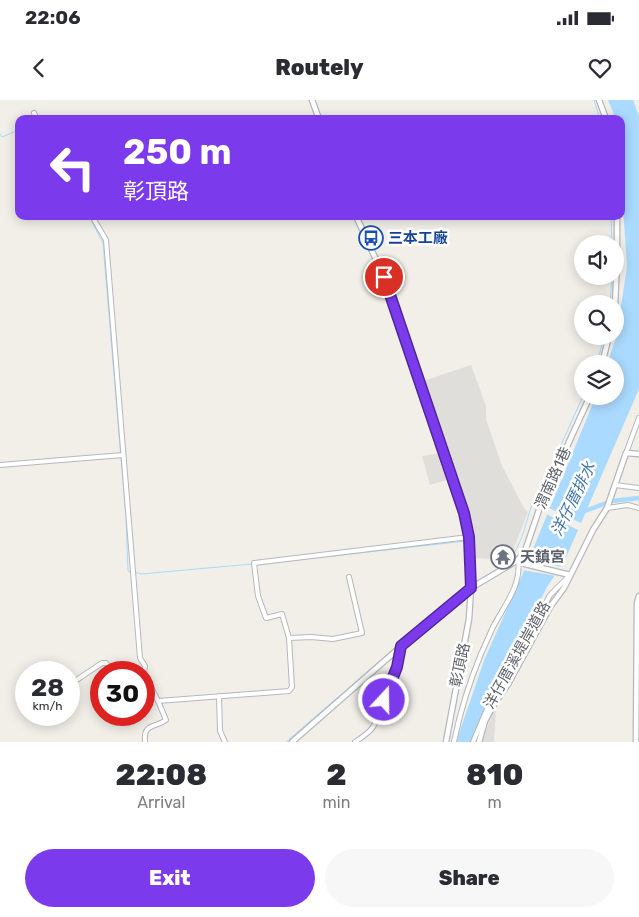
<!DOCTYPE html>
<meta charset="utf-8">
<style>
body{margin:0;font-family:Rubik,"Noto Sans TC",sans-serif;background:#f7f7f7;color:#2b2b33;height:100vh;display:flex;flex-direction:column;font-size:19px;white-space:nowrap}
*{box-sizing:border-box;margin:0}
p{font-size:16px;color:#7c7c81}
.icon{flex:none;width:28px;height:28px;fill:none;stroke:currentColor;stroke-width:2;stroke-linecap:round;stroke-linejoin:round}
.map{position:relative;height:642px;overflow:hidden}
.drawer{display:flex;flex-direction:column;background:#fff;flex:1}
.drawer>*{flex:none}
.hud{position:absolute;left:15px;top:15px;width:610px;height:105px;border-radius:10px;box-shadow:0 2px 12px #0003;background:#7c3aed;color:#fff;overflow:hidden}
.buttons{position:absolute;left:574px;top:135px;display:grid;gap:10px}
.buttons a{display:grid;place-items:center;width:50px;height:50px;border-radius:50%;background:#fff;box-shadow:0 2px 12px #0003;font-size:25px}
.speed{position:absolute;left:15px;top:561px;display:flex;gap:10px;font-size:25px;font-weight:700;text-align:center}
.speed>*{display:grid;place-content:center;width:65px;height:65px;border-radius:50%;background:#fff;box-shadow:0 2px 12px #0003;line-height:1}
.speed small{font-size:12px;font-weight:400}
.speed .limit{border:8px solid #d22;background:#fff;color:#111}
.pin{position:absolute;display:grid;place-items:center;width:42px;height:42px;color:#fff;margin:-21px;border:2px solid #fff;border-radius:50%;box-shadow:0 1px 5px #0007}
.me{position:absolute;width:55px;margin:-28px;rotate:21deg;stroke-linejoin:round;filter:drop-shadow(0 0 4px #0008)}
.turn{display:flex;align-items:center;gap:18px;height:105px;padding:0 25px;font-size:22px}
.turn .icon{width:65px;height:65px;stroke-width:2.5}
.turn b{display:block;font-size:35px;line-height:42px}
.eta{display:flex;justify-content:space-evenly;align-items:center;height:85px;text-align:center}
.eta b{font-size:30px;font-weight:800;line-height:35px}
.primary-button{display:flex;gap:10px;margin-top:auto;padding:10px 25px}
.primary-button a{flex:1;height:58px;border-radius:30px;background:#7c3aed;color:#fff;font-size:20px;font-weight:800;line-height:58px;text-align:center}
.primary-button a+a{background:#f7f7f7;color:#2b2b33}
.status{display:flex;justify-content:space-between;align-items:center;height:35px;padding:0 25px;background:#fff;direction:ltr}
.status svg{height:14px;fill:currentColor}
header{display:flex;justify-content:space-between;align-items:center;height:65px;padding:0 25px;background:#fff;font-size:22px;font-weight:800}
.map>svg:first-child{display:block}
.industrial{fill:#e0deda}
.water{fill:#aadaff}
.pier{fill:#f1efe8}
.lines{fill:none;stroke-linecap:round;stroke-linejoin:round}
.stream{stroke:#aadaff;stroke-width:1}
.canal{stroke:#aadaff;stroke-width:4.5}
.minor-casing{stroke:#b5b8bc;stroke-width:6}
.tertiary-casing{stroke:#b5b8bc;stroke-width:7}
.minor{stroke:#fff;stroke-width:4}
.tertiary{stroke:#fff;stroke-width:4.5}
.route-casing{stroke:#51269a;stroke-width:12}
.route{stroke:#7c3aed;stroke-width:9}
.labels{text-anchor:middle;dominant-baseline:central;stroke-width:5;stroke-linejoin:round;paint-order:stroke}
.transit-label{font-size:15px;font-weight:bold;fill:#164399;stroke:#fff;text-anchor:start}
.street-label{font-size:15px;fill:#5f6368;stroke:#fff}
.worship-label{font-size:15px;font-weight:bold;fill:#5b616d;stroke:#fff;text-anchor:start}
.water-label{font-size:16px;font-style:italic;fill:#4174aa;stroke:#fff}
</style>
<div class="status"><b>22:06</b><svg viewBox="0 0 49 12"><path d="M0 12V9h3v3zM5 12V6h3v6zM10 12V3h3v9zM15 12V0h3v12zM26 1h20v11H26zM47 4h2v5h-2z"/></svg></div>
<header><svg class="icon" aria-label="back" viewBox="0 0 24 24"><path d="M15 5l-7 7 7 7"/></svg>Routely<svg class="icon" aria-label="heart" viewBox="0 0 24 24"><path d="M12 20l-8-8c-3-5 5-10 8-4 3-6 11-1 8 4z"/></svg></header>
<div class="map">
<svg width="639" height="642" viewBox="0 0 639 642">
<rect width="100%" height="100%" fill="#f1efe8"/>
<g class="industrial">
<polygon points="471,265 486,306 486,319 502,366 524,408 528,412 512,453 494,446 493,459 473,458 469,437 420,282"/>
<polygon points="441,353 450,379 430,385 422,356"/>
<polygon points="494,609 496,609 494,642 482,642"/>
</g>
<polygon class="water" points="608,0 633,0 639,16 639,289 565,460 547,487 486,609 472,642 456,642 485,558 524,471 596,296 615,296 615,264 607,264 616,238 627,167 621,75 621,19 616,19"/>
<g class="pier">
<polygon points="549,408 583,424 580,431 546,414"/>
<polygon points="528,461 563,467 557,476 522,470"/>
</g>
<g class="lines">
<g class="stream">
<polyline points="594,0 600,19"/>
<polyline points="0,34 2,37 19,30"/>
<polyline points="89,116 103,143 126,417 128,471 130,472"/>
<polyline points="611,116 612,144"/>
<polyline points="610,204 612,176"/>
<polyline points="393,213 431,327"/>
<polyline points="597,264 604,236"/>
<polyline points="514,454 522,437 531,407 536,400 583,296"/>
<polyline points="288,461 466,441"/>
<polyline points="134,472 141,474 252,464"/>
<polyline points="457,496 464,490"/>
<polyline points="286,642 431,517"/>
</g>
<polyline class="canal" points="582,412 612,401 639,398"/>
<g class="minor-casing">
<g id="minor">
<polyline points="34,13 37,19"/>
<polyline points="92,116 106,140 140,558 145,566 144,574"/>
<polyline points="626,353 639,318"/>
<polyline points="0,365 123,355"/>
<polyline points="615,385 639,388"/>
<polyline points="607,408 628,405 639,408"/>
<polyline points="289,538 311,537 333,539 362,533 349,477"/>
<polyline points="144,574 158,601 289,591 292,587 289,538 282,514 266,518 258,496 254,463 469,437"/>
<polyline points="69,585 102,563 106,563 110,568"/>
<polyline points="219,596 220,631 225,642"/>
<polyline points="25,610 23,601 26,599"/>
<path d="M 145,642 C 143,623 155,628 166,620 L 158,601"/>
<path d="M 355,642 C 361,638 369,633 373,627 C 387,602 396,574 401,546"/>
<path d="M 454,642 C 460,612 469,583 481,554 C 485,545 489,536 493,527 C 504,506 522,485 518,460"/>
<polyline points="473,642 487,609 508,575 550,495 569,476"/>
</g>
</g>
<g class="tertiary-casing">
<g id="tertiary">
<polyline points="312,0 319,19"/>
<polyline points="599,0 606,19"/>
<polyline points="356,116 384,177 396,210 437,331 463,413 469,437 471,488 469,519 446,642"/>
<polyline points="615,205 617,160 617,116"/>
<polyline points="602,264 609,236"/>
<polyline points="518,460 525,464 570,475"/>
<polyline points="292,642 445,508 471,488 518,460 525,451 542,401 590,296"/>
<polyline points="479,642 485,621 493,606 508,584 550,507 564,488 593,430 607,408 626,353 639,354"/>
<polyline points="636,642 637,503 639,496"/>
</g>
</g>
<use href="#minor" class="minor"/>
<use href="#tertiary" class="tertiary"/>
</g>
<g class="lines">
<g class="route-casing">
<polyline id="route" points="384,177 464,413 469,437 471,488 401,546 397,567 384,600"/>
</g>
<use href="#route" class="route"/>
</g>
<defs>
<g id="bus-ring" transform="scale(1.25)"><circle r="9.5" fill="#fff" stroke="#1a4fb4" stroke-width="1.5"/><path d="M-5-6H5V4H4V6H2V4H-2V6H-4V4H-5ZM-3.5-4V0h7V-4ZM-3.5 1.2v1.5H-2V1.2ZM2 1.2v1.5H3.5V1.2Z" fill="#1a4fb4"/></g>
<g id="temple-ring" transform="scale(1.25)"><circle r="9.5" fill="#fff" stroke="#6b7280" stroke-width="1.5"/><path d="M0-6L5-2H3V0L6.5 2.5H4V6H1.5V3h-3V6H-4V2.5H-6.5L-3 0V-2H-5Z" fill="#6b7280"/></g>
</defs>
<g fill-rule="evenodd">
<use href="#bus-ring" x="371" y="138"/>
<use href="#temple-ring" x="503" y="457"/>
</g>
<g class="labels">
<g class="transit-label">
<text x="388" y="138">三本工廠</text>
</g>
<g class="street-label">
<text transform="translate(553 378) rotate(-66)">渭南路1巷</text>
<text transform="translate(517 555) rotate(-61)">洋仔厝溪堤岸道路</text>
<text transform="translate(460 565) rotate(-78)">彰頂路</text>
</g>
<g class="worship-label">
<text x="520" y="457">天鎮宮</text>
</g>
<g class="water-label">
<text transform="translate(573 399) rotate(-64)">洋仔厝排水</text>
</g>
</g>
</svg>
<div class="buttons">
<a><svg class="icon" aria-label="sound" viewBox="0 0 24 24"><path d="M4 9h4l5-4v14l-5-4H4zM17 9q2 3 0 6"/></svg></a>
<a><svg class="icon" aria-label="search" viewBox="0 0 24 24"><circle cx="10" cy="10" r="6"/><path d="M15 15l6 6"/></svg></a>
<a><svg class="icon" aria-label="layers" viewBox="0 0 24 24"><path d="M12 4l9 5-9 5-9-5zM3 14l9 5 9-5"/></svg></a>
</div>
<div class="speed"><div>28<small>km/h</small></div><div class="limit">30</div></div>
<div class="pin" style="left:384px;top:177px;background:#d93025"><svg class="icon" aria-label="arrive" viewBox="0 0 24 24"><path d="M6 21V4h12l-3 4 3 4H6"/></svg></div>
<svg class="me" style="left:384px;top:600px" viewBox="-20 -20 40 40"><circle r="17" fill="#7c3aed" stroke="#fff" stroke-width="3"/><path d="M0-11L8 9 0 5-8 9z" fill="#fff"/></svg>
<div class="hud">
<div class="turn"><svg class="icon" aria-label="left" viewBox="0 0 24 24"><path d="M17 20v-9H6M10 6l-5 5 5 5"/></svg><div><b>250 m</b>彰頂路</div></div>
</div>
</div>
<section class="drawer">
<div class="eta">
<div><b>22:08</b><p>Arrival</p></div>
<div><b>2</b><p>min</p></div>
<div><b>810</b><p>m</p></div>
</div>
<div class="primary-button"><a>Exit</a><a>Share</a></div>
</section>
